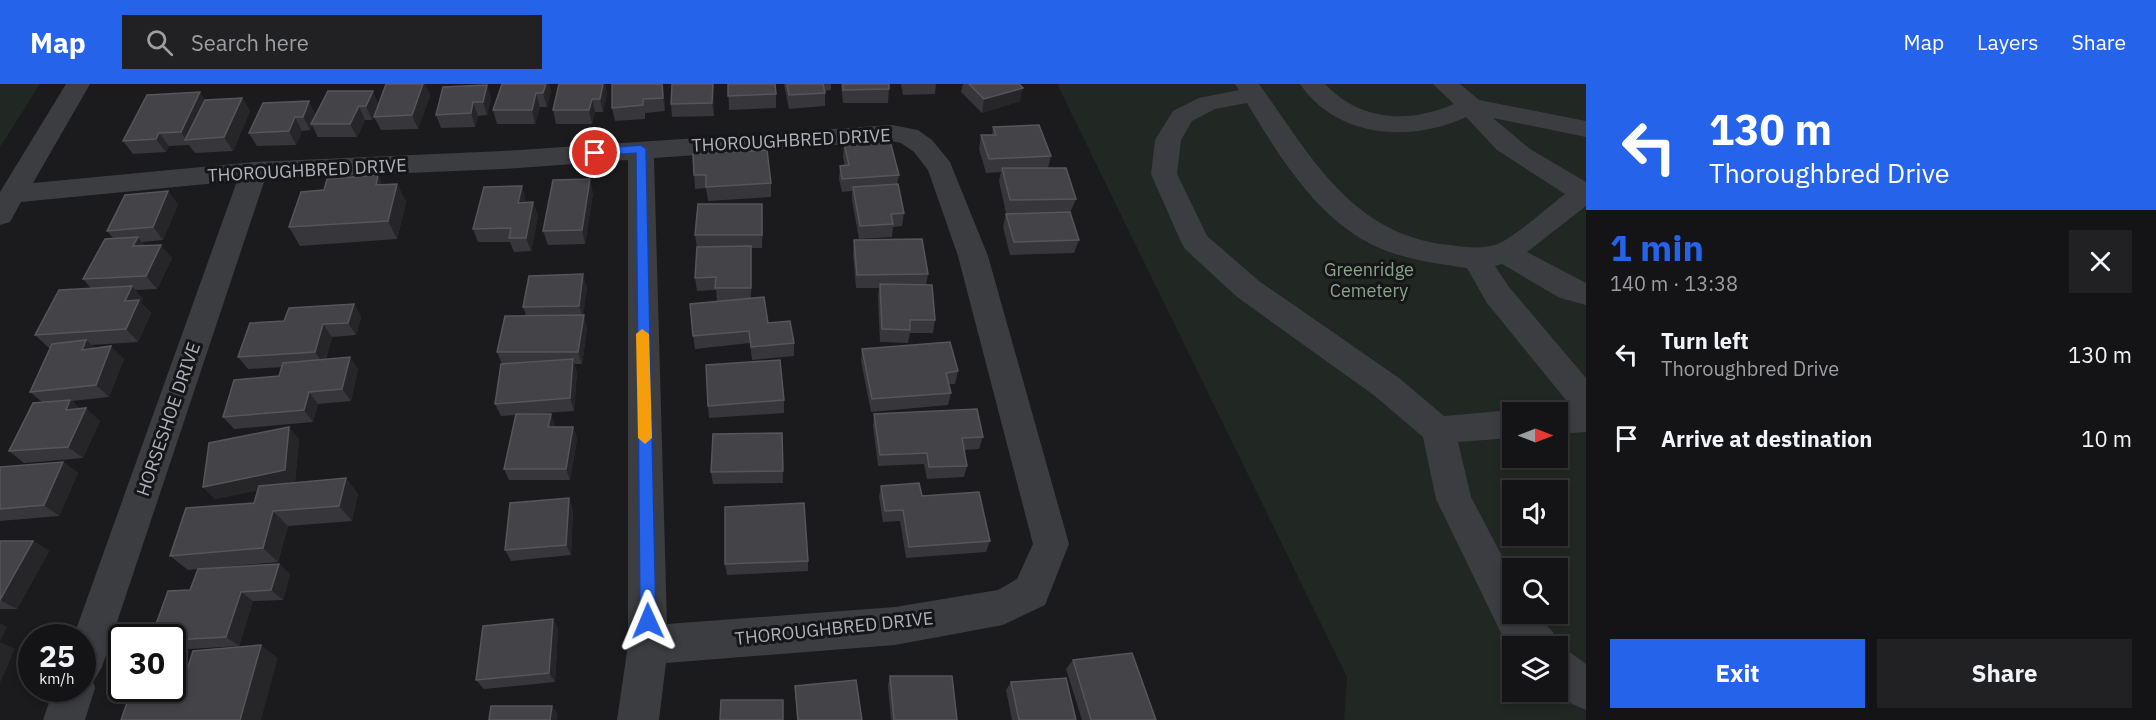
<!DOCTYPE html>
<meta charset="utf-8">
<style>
body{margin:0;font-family:"IBM Plex Sans",sans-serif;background:#212123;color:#f1f3f6;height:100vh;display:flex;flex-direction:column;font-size:22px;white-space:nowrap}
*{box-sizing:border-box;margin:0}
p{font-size:20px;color:#9d9ea1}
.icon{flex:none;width:33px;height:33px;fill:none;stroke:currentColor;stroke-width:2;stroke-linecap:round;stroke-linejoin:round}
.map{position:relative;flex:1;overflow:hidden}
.panel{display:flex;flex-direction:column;background:#141416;width:570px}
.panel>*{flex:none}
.banner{background:#2563eb;color:#fff;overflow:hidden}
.needle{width:39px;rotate:90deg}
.buttons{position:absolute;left:1502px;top:318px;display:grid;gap:12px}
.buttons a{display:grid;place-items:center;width:66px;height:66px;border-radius:0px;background:#141416;box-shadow:0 3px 9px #0003,0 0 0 2px #333335;font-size:30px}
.speed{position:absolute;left:18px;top:540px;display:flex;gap:12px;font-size:30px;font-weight:700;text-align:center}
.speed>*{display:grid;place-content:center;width:78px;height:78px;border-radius:50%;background:#141416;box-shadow:0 3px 9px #0003,0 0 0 2px #333335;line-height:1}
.speed small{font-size:15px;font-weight:400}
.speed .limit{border:3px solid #111;border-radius:9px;background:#fff;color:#111}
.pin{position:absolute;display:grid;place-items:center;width:51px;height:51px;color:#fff;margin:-26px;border:3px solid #fff;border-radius:50%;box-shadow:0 2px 6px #0007}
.me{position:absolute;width:66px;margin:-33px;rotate:359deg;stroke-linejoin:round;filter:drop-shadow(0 0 4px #0008)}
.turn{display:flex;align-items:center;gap:21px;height:126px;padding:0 24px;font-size:27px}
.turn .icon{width:78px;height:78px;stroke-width:2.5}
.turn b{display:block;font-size:42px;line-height:51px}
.round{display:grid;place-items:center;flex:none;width:63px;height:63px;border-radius:0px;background:#212123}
.headline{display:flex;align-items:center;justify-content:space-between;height:102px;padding:0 24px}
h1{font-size:36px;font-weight:800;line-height:45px;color:#2563eb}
.primary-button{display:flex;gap:12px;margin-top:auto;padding:12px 24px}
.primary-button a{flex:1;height:69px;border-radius:0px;background:#2563eb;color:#fff;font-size:24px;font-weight:800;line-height:69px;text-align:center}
.primary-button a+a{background:#212123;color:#f1f3f6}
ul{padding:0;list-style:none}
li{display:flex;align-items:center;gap:18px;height:84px;padding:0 24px}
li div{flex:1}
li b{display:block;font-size:22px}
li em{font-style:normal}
header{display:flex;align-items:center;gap:36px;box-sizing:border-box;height:84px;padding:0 30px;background:#2563eb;color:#fff}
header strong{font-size:28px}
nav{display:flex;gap:33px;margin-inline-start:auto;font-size:21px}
.search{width:420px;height:54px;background:#212123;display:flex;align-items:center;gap:15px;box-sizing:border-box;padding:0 21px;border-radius:0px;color:#9d9ea1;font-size:22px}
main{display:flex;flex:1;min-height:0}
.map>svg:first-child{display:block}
.green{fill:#212722;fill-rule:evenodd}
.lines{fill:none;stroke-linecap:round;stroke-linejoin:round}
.minor{fill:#3c3d41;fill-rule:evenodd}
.wall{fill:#37373b}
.shaded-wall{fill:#262629}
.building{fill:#444448;stroke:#55565a;stroke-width:1.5}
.route{fill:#2563eb;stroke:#184099;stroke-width:1.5}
.slow{fill:#f59e0b}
.labels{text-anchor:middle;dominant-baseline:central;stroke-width:6;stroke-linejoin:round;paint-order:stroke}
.street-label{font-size:18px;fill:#afb2bb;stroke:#161618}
.park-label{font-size:18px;fill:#88a489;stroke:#161618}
</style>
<header>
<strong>Map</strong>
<div class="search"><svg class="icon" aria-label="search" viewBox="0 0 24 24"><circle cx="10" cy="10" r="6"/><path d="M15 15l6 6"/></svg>Search here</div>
<nav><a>Map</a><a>Layers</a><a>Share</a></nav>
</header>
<main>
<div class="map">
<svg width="1586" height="636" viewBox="0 0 1586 636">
<rect width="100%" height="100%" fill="#1b1b1d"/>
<g class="green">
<polygon points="0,0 40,0 0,63"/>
<path d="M 1057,0 L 1586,0 L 1586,636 L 1344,636 L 1347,593 ZM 1512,328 L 1557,328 L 1557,374 L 1512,374 ZM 1512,406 L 1557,406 L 1557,452 L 1512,452 ZM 1512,484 L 1557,484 L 1557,530 L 1512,530 ZM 1512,562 L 1557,562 L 1557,608 L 1512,608 Z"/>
</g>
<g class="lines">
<g class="minor">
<path d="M 66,0 L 90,0 L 33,99 L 254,78 L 503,67 L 892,41 L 918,46 L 932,56 L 950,78 L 988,172 L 1069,460 L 1045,521 L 1003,541 L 895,561 L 666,579 L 659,636 L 617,636 L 628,561 L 628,76 L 503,85 L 265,95 L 102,583 L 93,598 L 95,604 L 85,636 L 43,636 L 54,604 L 82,604 L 82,554 L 73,554 L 237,97 L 21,118 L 10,138 L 0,141 L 0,108 ZM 892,57 L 901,59 L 914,68 L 928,86 L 958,172 L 1033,460 L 1017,495 L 998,506 L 895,523 L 667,540 L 654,74 Z"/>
<path d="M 1235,0 L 1259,0 C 1309,69 1348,146 1441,160 C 1459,162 1477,166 1495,161 C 1512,156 1549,122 1565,110 L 1497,66 L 1466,33 C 1410,59 1337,54 1300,0 L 1325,0 C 1360,37 1408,40 1454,20 L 1433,0 L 1460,0 L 1479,16 L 1586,37 L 1586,53 L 1493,34 L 1530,65 L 1586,98 L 1586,122 L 1527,168 L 1586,199 L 1586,221 L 1560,214 L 1502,180 L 1495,182 L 1509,203 L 1586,294 L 1586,348 L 1557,350 L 1557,328 L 1544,328 L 1557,322 L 1570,321 L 1487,219 L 1467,184 C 1434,179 1399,175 1369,159 C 1314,130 1278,70 1247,19 L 1215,25 L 1192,37 L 1181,56 L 1177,90 L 1207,152 L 1259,197 L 1399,294 L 1444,332 L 1512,326 L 1519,328 L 1512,328 L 1512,354 L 1458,358 L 1471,413 L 1512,491 L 1512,530 L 1535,530 L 1553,548 L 1558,564 L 1571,569 L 1586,580 L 1586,626 L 1572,620 L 1556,608 L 1557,562 L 1513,562 L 1501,549 L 1436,415 L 1423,353 L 1375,312 L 1237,213 L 1185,165 L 1181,158 L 1151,90 L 1155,56 L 1173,27 L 1199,14 L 1239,6 Z"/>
</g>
</g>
<g class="wall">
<polygon points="386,0 425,0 430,11 418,45 381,46 374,33 376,28 372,36 365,36 357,53 318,53 312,41 310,46 302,47 296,61 257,62 249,49 263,19 316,30 328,7 379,20"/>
<polygon points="502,0 549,0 551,7 547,23 540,23 535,40 497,40 493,26"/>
<polygon points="559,0 605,0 607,10 603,28 595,28 592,40 556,40 553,26"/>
<polygon points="612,0 663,0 665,27 645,29 645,35 615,37 612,24"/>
<polygon points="672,0 714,0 714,32 672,33 671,20"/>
<polygon points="728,0 776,10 776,24 729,26"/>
<polygon points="784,0 831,0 831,6 825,7 825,22 789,25"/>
<polygon points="841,0 889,0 889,5 888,19 843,19"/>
<polygon points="901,0 936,0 935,10 903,11"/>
<polygon points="963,0 1019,0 1020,17 982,29 961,8"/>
<polygon points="487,1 491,15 487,31 478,32 475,43 441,44 436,31"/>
<polygon points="242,14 250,27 233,67 195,69 189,61 169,62 166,68 133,70 123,57 205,16"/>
<polygon points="993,43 1051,72 1048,84 1076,115 1070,129 1079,156 1074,169 1010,171 1003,143 1006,129 999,97 1001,88 986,89 979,65 981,51 992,51"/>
<polygon points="844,59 899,91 897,100 904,129 902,142 893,143 892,153 859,155 852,116 852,107 842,108 839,95 840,82 845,82 843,73"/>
<polygon points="693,70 771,99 771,113 708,117 706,104 695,105"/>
<polygon points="378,91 383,101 397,100 406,118 397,155 300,162 289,143 324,106"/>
<polygon points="593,109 585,160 548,161 543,147"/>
<polygon points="526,116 525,119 533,118 538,132 531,167 514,168 510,158 478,158 473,145"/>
<polygon points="178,120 163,156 142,158 144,161 172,174 157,205 135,206 143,215 141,219 151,229 138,258 91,261 95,264 124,275 109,313 72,317 80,325 100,337 83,374 24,379 9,367 42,318 30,308 50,264 49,264 35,251 91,204 83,195 114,155 107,147"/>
<polygon points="763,133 762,164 751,164 751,214 768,239 794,259 794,272 752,276 750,259 695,265 693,252 717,217 716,206 697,207 695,194 697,164 695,151"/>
<polygon points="854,156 928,190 926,201 935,236 933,249 910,249 908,259 880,258 878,213 879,204 856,204 853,170"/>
<polygon points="587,203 583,231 587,244 582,280 574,280 577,288 574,327 528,330 555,342 555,343 573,343 577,355 570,396 509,396 504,385 516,331 501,332 495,320 502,280 497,268 526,231 523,223"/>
<polygon points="354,220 361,233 356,251 332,253 326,275 358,285 351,317 318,320 313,338 234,345 223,333 279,292 281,283 248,285 238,273 284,237"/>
<polygon points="862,265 958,287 955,300 949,300 951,309 948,321 871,328 861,277"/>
<polygon points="784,316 784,329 709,334 708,322"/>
<polygon points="874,330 983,353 979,365 964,366 967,382 964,393 927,395 924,380 878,382 873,342"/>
<polygon points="782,349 783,399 713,400 711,388"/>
<polygon points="299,355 295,398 288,399 346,394 358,410 352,437 288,442 278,478 211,484 279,480 290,490 283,516 253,517 239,562 172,566 172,554 198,485 188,486 170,472 254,419 258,406 215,415 203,403"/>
<polygon points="63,378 78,389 59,432 0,437 0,383"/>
<polygon points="881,402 922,412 990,457 986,468 906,474 900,437 883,438 879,413"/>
<polygon points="573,425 571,471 511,477 505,466"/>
<polygon points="0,457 33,457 49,467 17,525 0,525"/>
<polygon points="808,477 808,487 727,491 725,480"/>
<polygon points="558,544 555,598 484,605 476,596"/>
<polygon points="1073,576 1156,636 1082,636 1066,585"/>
<polygon points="890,592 957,636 891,636 888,601"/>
<polygon points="1011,598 1076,636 1012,636 1006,606"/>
<polygon points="795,602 862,636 797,636"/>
</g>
<g class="shaded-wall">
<polygon points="423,0 425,0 430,11 418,45 412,31"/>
<polygon points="546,0 549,0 551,7 547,23 543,9"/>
<polygon points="603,0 605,0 607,10 603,28 600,15"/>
<polygon points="662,0 663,0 665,27 663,14"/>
<polygon points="713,0 714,0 714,32 712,19"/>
<polygon points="487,1 491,15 487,31 483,18"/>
<polygon points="1023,4 1020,17 982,29 984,15"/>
<polygon points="373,7 379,21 372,36 366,22"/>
<polygon points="200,8 208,21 186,56 181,48"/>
<polygon points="536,9 540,23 535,40 532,26"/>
<polygon points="242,14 250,27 233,67 224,53"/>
<polygon points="592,15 595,28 592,40 589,26"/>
<polygon points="309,17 316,31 311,40 312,41 310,46 303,33"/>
<polygon points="473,18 478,32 475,43 471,29"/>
<polygon points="359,22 365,36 357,53 350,40"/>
<polygon points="295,33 302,47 296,61 289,47"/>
<polygon points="159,49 169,62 166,68 156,55"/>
<polygon points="378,91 387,110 376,101"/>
<polygon points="590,95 593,109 585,160 582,146"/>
<polygon points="397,100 406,118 397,155 388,137"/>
<polygon points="522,102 526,116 523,132 518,119"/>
<polygon points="168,107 178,120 163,156 153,143"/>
<polygon points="533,118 538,132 531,167 526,154"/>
<polygon points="762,120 763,133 762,164"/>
<polygon points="138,153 148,167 133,162"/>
<polygon points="161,161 172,174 157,205 146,192"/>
<polygon points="751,162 752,175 751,216"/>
<polygon points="583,190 587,203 583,234 579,222"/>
<polygon points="132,202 143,215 141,219 151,229 138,258 126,245 125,217"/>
<polygon points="354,220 361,233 356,251 348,239"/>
<polygon points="584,231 587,244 582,280 578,268"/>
<polygon points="323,240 332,253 324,280 315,268"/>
<polygon points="86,256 99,268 82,266"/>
<polygon points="111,262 124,275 109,313 96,301"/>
<polygon points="350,273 358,285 351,317 342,305"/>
<polygon points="573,275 577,288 574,327 570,314"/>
<polygon points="309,308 318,320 313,338 304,326"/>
<polygon points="70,316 84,328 66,326"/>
<polygon points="86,324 100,337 83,374 68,363"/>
<polygon points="551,330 555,342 553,355 548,343"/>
<polygon points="289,343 299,355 295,398 215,415 203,403"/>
<polygon points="573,343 577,355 570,396 566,385"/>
<polygon points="63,378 78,389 59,432 44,421"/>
<polygon points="346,394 358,410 352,437 339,422"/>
<polygon points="569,414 573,425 571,471 566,461"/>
<polygon points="273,427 288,442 278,478 263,464"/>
<polygon points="33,457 49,467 17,525 0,516"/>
<polygon points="279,480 290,490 283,516 271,506"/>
<polygon points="241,508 253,517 239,562 226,553"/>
<polygon points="553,535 558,544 555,598 549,589"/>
<polygon points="0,539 7,543 0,558 15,565 0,599"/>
<polygon points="261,561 278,574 261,636 240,636"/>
<polygon points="552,622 558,630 557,636 550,636"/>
</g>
<g class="building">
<polygon points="386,0 423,0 412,31 374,33"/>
<polygon points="502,0 546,0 543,9 536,9 532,26 493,26"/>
<polygon points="559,0 603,0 600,15 592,15 589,26 553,26"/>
<polygon points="612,0 662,0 663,14 643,15 643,21 612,24"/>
<polygon points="672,0 713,0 712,19 671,20"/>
<polygon points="728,0 775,0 776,10 728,12"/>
<polygon points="787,0 823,0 825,9 789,11"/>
<polygon points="843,0 889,0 889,5 843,6"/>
<polygon points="969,0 1019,0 1023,4 984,15"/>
<polygon points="487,1 483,18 473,18 471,29 436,31 443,3"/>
<polygon points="328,7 373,7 366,22 359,22 350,40 311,40"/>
<polygon points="200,8 181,48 159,49 156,55 123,57 147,11"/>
<polygon points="242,14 224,53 185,56 205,16"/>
<polygon points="309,17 303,33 295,33 289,47 249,49 263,19"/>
<polygon points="1039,41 1051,72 989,75 981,51 996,51 993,43"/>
<polygon points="890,57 899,91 842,95 840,82 849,81 844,59"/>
<polygon points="767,66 771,99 706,103 706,91 694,91 693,70"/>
<polygon points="1002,84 1066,84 1076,115 1010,116"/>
<polygon points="378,91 376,101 397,100 388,137 289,143 301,108 324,106 327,95"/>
<polygon points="590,95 582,146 543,147 553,96"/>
<polygon points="898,100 904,129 891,130 893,140 860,142 853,103"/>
<polygon points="522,102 518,119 533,118 526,154 509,154 511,144 473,145 484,103"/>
<polygon points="168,107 153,143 107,147 125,111"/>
<polygon points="698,120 762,120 762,151 695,151"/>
<polygon points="1070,128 1079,156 1014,158 1006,130"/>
<polygon points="138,153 133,162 161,161 146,192 83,195 105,155"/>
<polygon points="922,155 928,190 857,191 854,156"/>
<polygon points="751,162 751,204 715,204 716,193 695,194 697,163"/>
<polygon points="583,190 579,222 523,223 529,192"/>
<polygon points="880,200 932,201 935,236 910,236 910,246 882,245"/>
<polygon points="132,202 125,217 139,216 126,245 35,251 59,206"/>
<polygon points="764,213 768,239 790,237 794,259 751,263 749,247 693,252 690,220"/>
<polygon points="354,220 348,239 323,240 315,268 238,273 250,239 284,237 289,224"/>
<polygon points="584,231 578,268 497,268 505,232"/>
<polygon points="86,256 82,266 111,262 96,301 30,308 52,260"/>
<polygon points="950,258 958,287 946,289 951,309 872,315 862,265"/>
<polygon points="350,273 342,305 309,308 304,326 223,333 234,296 279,292 283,279"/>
<polygon points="573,275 570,314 495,320 501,280"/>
<polygon points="780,276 784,316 708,322 706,281"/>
<polygon points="70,316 66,326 86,324 68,363 9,367 33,319"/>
<polygon points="977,325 983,353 962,354 967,382 929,383 927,369 880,371 874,330"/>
<polygon points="516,330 551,330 548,343 573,343 566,385 504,385"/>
<polygon points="289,343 285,386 203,403 209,359"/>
<polygon points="782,349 783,387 711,388 713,350"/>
<polygon points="63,378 44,421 0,425 0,383"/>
<polygon points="346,394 339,422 273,427 263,464 170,472 186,424 254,419 259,402"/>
<polygon points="919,399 922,412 979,408 990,457 909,463 903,426 885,427 881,402"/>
<polygon points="569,414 566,461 505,466 510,419"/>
<polygon points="804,419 808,477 725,480 725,423"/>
<polygon points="0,457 33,457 0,516"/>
<polygon points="279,480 271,506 241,508 226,553 172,556 172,554 151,554 168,507 190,506 198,485"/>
<polygon points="553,535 549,589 476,596 483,542"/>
<polygon points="261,561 240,636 121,636 132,604 172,604 172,587 187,586 193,567"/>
<polygon points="1132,569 1156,636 1091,636 1073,576"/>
<polygon points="890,592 952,592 957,636 894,636"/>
<polygon points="1066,594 1076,636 1019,636 1011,598"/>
<polygon points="856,596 862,636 798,636 795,602"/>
<polygon points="721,616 783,616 783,636 720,636"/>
<polygon points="491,622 552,622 550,636 489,636"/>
</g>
<polygon class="route" points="641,61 646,65 656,537 654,543 648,545 642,543 640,537 636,69 595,72 590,69 595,65"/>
<polygon class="slow" points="642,245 649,250 652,354 645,360 638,354 636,250"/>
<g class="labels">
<g class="street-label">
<text transform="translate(791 56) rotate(-3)">THOROUGHBRED DRIVE</text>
<text transform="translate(307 86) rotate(-3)">THOROUGHBRED DRIVE</text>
<text transform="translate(168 335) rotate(-71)">HORSESHOE DRIVE</text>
<text transform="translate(834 544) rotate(-6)">THOROUGHBRED DRIVE</text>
</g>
<g class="park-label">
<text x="1369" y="185">Greenridge<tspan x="1369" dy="21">Cemetery</tspan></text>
</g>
</g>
</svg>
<div class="buttons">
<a><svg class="needle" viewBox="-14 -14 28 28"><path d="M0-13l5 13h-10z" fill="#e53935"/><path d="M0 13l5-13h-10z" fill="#9d9ea1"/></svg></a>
<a><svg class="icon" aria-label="sound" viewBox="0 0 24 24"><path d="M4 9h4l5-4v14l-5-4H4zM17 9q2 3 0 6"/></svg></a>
<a><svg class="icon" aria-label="search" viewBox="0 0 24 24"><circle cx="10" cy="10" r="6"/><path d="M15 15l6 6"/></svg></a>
<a><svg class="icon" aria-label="layers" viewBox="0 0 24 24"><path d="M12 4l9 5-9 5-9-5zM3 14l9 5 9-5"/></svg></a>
</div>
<div class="speed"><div>25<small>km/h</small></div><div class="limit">30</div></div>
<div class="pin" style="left:595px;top:69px;background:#d93025"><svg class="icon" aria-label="arrive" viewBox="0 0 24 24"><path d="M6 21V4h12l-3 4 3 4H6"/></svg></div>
<svg class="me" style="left:648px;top:537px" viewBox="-20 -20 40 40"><path d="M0-17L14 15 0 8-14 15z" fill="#2563eb" stroke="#fff" stroke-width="4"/></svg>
</div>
<section class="panel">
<div class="banner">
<div class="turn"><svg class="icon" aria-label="left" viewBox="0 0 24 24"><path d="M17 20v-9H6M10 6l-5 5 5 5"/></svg><div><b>130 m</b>Thoroughbred Drive</div></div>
</div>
<div class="headline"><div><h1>1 min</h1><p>140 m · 13:38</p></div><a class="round"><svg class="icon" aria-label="close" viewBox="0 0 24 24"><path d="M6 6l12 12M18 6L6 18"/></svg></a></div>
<ul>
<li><svg class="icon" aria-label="left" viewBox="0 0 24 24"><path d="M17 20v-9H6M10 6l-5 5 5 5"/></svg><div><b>Turn left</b><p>Thoroughbred Drive</p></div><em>130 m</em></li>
<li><svg class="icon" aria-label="arrive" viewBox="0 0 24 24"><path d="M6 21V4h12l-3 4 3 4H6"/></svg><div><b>Arrive at destination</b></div><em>10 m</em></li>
</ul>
<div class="primary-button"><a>Exit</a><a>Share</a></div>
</section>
</main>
